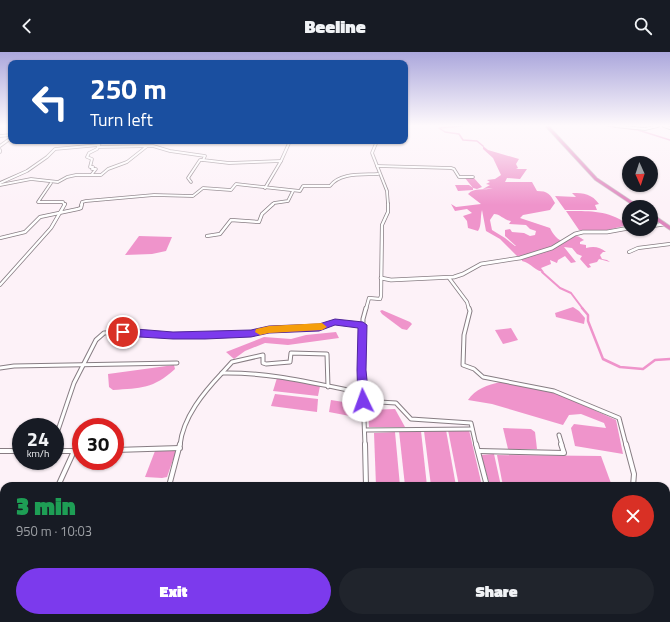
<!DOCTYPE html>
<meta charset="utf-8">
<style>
body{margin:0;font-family:"Titillium Web",sans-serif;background:#20242c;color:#f1f3f6;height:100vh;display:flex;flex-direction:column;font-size:15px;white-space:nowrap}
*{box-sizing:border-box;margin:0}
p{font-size:13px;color:#9ea1a6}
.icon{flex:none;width:22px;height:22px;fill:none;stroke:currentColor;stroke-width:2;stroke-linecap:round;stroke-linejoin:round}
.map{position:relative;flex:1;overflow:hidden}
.side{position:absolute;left:0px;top:430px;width:670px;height:140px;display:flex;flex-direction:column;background:#171b24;border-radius:12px 12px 0 0;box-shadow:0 1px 3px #0004}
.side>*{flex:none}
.hud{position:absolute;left:8px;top:8px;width:400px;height:84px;border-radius:8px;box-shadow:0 1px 3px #0004;background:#1a4fa0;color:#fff;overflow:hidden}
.needle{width:26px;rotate:177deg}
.controls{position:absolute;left:622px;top:104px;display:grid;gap:8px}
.controls a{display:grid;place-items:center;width:36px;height:36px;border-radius:50%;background:#171b24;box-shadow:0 1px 3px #0004;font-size:20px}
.speed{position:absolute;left:12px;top:366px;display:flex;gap:8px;font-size:20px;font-weight:700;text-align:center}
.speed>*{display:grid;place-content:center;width:52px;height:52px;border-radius:50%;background:#171b24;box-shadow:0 1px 3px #0004;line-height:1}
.speed small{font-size:10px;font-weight:400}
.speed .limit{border:6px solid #d22;background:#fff;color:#111}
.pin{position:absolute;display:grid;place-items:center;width:34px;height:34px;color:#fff;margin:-17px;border:2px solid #fff;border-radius:50%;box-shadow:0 1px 4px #0007}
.me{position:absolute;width:44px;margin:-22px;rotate:357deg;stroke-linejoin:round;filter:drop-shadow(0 0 3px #0008)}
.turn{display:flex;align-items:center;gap:14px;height:84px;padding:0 16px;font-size:18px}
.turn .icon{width:52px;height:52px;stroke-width:2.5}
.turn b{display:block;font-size:28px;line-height:34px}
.round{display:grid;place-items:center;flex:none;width:42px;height:42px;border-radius:21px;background:#20242c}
.head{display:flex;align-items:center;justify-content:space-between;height:68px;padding:0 16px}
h1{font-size:24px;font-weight:800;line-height:30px;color:#1e9e55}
.cta{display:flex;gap:8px;margin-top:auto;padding:8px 16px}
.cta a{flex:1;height:46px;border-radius:24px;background:#7c3aed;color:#fff;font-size:16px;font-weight:800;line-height:46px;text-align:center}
.cta a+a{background:#20242c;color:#f1f3f6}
header{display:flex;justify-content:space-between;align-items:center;height:52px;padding:0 16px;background:#171b24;font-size:18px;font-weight:800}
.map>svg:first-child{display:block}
.water{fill:#ef94cb;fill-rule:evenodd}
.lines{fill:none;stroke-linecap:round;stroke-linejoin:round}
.canal-far2{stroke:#ef94cb;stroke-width:1.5}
.canal-far1{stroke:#ef94cb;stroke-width:2}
.canal{stroke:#ef94cb;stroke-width:2.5}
.minor-far3-casing{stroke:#877d83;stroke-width:3.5}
.minor-far2-casing{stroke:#877d83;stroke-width:4}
.minor-far1-casing{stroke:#877d83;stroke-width:5}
.minor-casing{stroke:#877d83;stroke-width:6}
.tertiary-casing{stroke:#877d83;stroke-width:4.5}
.trunk-far1-casing{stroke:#d3d2d2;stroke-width:4.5}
.trunk-casing{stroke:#d3d2d2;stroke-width:5}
.minor-far3{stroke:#fff;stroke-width:2}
.minor-far2{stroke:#fff;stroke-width:2.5}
.minor-far1{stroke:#fff;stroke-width:3}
.minor{stroke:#fff;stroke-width:4}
.tertiary{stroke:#fff;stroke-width:3}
.trunk-far1{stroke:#de87be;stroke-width:3}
.trunk{stroke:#de87be;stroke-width:3.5}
.route{fill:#7c3aed;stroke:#51269a}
.slow{fill:#f59e0b}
</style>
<header><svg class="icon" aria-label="back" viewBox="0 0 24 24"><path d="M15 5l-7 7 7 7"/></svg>Beeline<svg class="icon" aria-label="search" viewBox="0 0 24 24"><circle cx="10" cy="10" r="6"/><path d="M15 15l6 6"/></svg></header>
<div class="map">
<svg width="670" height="570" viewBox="0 0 670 570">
<rect width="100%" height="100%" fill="#fdf2f8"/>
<g class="water">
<path d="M 483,94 L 488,98 L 519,107 L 516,112 L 518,116 L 516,117 L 527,117 L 520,127 L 507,126 L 505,130 L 532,130 L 537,139 C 548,139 550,142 555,151 L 550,158 L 523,163 L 520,166 L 550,176 C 552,181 560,192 567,189 C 570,188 572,184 576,184 C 579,184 582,187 584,188 L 580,190 L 580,192 L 586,193 L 586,196 C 594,194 600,195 606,200 L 603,200 L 600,203 L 602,207 L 607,208 L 610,210 L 599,207 L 597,210 L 589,212 L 591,215 L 588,216 L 580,207 L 582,204 L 577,202 L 572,196 L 564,195 L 576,210 L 571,211 L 565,204 L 558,208 L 557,211 L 550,208 L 551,212 L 541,216 L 544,220 C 536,220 531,211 522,209 L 521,205 L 517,204 L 500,187 L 486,179 L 482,158 C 480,165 482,173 478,179 L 468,176 L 467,169 L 463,164 L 472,161 L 467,157 L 455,159 L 451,152 L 456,155 L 481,152 L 468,142 C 474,135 485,139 493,136 L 483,137 L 490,133 L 486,132 L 490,130 L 487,128 L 495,127 L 501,123 L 493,106 L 483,97 ZM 494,162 C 500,162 504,168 511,169 L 509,172 L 526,173 L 530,177 L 536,179 L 535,183 L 530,184 L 524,181 L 512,180 L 510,177 L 505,178 L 505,184 L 516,194 L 515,194 L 505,186 L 492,178 L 490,168 Z"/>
<polygon points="473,125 482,135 477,137 473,136 473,138 458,139 455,133 469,133 473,136 465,126"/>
<path d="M 572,141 C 584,141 592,142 599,152 L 595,153 L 597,158 L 565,158 L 555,144 L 576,145 Z"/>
<path d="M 566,159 C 589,159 610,158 628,173 L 603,179 L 579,178 Z"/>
<polygon points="139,184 172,185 166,199 152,202 125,203"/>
<polygon points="573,255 579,259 585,266 584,272 556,265 555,261"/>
<polygon points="382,258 410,270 412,272 407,278 402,277 382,262 380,259"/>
<polygon points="511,276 518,288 503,292 495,278"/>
<polygon points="336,280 339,286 288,293 265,291 245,299 234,307 226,300 264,285 291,287 306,283"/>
<path d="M 174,313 L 175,317 C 153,337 141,336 113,338 L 109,335 L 108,322 Z"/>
<polygon points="277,326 312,331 320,334 318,344 273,339"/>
<path d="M 500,330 L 536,336 L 561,343 L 616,368 L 623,402 L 575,394 L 571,376 L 574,372 L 606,376 L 604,371 L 581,362 L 569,363 L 563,373 L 492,352 L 468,348 C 475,337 488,333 500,330 Z"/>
<polygon points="275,342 318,347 317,360 271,354"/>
<polygon points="331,348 356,352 355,365 329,360"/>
<polygon points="395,357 405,375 369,375 368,358"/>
<polygon points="503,376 531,377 535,380 537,397 508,397"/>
<polygon points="446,378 456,434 431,434 424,379"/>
<polygon points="448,378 469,378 482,434 459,434"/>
<polygon points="399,379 421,379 427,434 405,434"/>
<polygon points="395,380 400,434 376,434 374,381"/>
<polygon points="155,399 176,399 167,425 162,426 145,425"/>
<polygon points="494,402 501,434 490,434 481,403"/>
<polygon points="497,403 601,404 612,434 503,434"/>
</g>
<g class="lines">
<g class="canal-far2">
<polyline points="462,74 439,76 445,80 459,82 463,88 477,89 483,94"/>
<polyline points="607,74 638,78 670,88"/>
</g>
<polyline class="canal-far1" points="542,220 560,236 571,241 583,257"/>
<polyline class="canal" points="582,256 588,263 588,269 603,307 620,315 643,317 655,308 670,307"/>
<g class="minor-far3-casing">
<g id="minor-far3">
<polyline points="615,74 645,77 658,74"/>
<polyline points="664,74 670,76"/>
<polyline points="0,84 11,83"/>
<polyline points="377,89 372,101 387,139 388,153"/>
<polyline points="0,94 11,86"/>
<polyline points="98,95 153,94 170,99 205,104 203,108 229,111 281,109 265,136"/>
<polyline points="0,98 0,100"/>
<polyline points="281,109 290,89"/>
<polyline points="377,114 451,116 454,117 459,125 473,125"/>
<polyline points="92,122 96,117 92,117 93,115 90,115 92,107 87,105 89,101 97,97 101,89"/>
<polyline points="191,130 188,126 200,108 203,108"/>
<polyline points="0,131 27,119 47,105 55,97 99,93"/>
<polyline points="51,131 38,150 63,150 64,153"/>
<polyline points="0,133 31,127 58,130 67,125 76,123 101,123 108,117 127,110 146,95"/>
<path d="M 81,153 L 82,150 L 86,149 L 154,143 L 193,144 L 203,136 L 231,138 L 236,132 L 300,139 L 303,134 L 330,134 C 340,120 363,123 378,122"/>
<polyline points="272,153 274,151 288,149 293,139"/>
</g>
</g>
<g class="minor-far2-casing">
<g id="minor-far2">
<polyline points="207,184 220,182 231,168 259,170 262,162 273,152"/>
<polyline points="0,186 25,180 40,165 78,157 81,156 82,152"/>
<polyline points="629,200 638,196 670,192"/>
<polyline points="449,226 467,250 469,257"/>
<polyline points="0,233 51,176 65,152"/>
<polyline points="366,257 369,246 380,247 381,244 382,173 388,160 388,152"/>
</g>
</g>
<g class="minor-far1-casing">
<g id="minor-far1">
<polyline points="469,256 470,259 464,283 463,313 474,317 483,325 554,339 619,366 626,393"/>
<polyline points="0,316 14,314 177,311"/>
<polyline points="222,321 232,310 263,303 263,311 266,312 290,310 291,301 327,302 328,335"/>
<polyline points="363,349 396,351 411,367 471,371 476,393"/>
<polyline points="365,378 472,377"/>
<polyline points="559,383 562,393"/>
<polyline points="55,387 74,331 96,288 104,281 123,280 173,284 205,284 251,282 269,277 319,276 335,270 363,273"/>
<path d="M 180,393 C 183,365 204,340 222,321 C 270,320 316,332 363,341"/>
<polyline points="365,393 362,318 363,267 366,256"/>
</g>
</g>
<g class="minor-casing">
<g id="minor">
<polyline points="365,392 366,434"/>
<polyline points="476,392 487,434"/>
<polyline points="626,392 634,422 633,434"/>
<polyline points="115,398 180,396"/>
<polyline points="0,399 21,399"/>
<polyline points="55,399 81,399"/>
<polyline points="479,399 564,401 561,392"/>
<polyline points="58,434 74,399"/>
<polyline points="169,434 180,392"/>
<polyline points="0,565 4,557"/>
<polyline points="241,566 241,570"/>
<polyline points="518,566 519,570"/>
<polyline points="600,566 600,570"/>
</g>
</g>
<g class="tertiary-casing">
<g id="tertiary">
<polyline points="651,174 664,172"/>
<polyline points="381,226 391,228 454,225 463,222 481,212 520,206 552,196 575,182 583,180 607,180 629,176"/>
</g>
</g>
<g class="trunk-far1-casing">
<polyline id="trunk-far1" points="547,74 596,127 635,153"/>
</g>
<g class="trunk-casing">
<g id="trunk">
<polyline points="634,152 638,155"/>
<polyline points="651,163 670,176"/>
</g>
</g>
<use href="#minor-far3" class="minor-far3"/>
<use href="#minor-far2" class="minor-far2"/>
<use href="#minor-far1" class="minor-far1"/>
<use href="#minor" class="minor"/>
<use href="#tertiary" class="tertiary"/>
<use href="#trunk-far1" class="trunk-far1"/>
<use href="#trunk" class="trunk"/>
</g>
<linearGradient id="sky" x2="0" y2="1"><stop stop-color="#aba7dc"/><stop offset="0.48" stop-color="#fef9fc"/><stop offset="1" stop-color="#fef9fc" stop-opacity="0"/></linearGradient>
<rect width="670" height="153" fill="url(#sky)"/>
<polygon class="route" points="335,267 363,270 367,273 366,318 369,349 367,352 363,353 360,352 358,349 357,318 358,276 335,273 319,279 269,281 251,285 205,287 173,287 123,284 118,280 123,276 173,280 251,278 269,274 319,272"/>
<polygon class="slow" points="322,271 327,275 322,278 269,281 260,283 255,280 256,277 269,274"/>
</svg>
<div class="controls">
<a><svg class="needle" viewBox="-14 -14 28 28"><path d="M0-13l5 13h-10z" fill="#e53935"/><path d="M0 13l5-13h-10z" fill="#9ea1a6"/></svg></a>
<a><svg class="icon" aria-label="layers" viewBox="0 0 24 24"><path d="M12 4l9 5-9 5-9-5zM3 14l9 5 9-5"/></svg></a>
</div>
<div class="speed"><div>24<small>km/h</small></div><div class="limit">30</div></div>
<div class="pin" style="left:123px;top:280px;background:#d93025"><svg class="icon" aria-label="arrive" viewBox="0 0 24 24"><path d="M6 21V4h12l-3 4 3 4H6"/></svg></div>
<svg class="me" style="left:363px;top:349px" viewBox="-20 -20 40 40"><circle r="19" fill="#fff"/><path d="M0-13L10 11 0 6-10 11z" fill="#7c3aed"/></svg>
<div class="hud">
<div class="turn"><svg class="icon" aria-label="left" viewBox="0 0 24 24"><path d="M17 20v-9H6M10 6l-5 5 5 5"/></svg><div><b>250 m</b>Turn left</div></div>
</div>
<section class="side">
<div class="head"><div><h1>3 min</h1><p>950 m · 10:03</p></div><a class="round" style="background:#d93025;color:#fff"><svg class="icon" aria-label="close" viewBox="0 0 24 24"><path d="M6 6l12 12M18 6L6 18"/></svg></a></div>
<div class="cta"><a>Exit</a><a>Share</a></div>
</section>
</div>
